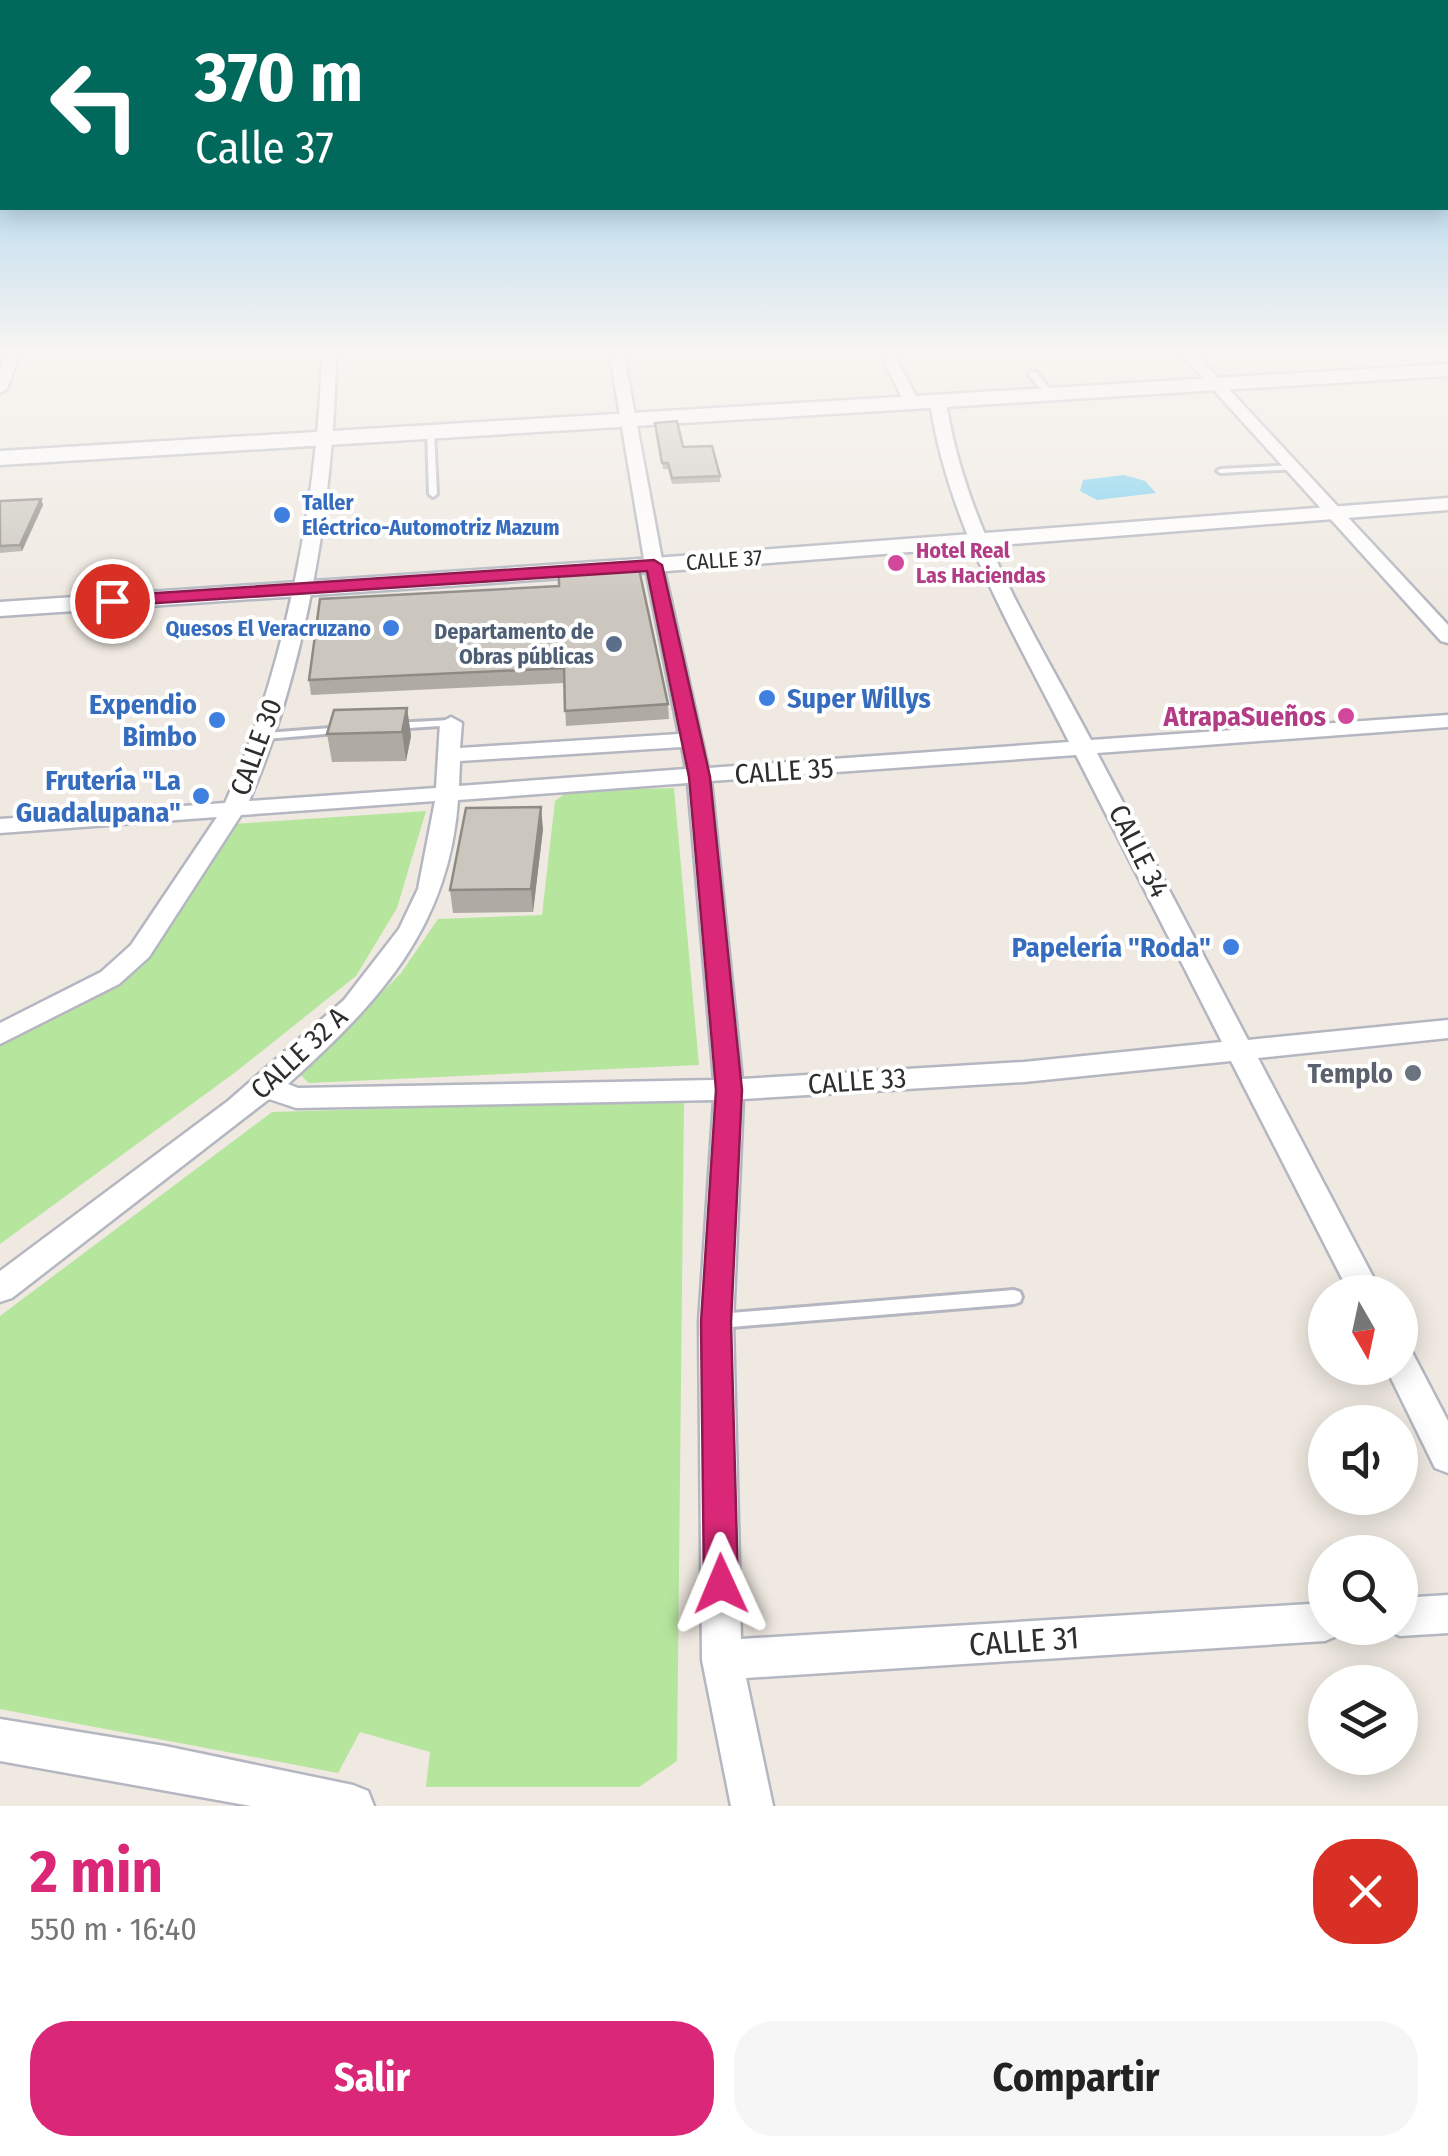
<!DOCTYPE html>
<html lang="es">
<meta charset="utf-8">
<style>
body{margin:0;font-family:"Fira Sans Condensed",sans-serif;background:#f6f6f6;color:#222;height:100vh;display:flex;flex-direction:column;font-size:38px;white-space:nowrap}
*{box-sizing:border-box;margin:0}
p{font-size:32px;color:#767676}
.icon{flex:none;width:55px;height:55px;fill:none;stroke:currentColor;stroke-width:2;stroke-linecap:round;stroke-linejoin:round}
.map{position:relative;height:1806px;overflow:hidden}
.panel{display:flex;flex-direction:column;background:#fff;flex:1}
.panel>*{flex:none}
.guide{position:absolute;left:0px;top:0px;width:1450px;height:210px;box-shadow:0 5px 25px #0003;background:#00695c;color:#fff;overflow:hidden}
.needle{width:65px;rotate:171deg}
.controls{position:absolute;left:1308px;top:1275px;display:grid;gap:20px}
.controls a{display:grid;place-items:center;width:110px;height:110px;border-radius:50%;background:#fff;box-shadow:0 5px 25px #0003;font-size:50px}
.pin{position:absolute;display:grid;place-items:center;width:85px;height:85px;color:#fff;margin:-42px;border:5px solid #fff;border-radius:50%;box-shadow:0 2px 10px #0007}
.me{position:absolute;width:110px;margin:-55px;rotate:359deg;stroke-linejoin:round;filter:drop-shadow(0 0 8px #0008)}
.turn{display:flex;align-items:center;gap:35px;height:210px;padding:0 30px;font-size:45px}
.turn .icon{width:130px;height:130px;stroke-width:2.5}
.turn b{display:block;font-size:70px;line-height:85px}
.round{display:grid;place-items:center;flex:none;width:105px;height:105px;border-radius:40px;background:#f6f6f6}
.head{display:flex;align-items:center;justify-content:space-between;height:170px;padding:0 30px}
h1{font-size:60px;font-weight:700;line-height:75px;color:#db2777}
.action{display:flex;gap:20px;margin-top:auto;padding:20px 30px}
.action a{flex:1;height:115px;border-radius:40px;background:#db2777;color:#fff;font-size:40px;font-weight:700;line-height:115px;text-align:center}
.action a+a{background:#f6f6f6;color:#222}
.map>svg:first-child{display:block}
.green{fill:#b6e59e}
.water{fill:#75cff0}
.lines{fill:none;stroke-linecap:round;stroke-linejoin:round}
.service-casing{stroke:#b4b7c1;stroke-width:6}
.minor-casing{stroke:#b4b7c1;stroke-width:5}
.tertiary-casing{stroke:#b4b7c1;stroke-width:5}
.secondary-casing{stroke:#b4b7c1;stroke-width:5}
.service{fill:#fff;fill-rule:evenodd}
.minor{fill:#fff;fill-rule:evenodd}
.tertiary{fill:#fff;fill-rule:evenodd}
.secondary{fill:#fff;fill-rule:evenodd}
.wall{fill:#afaba4}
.shaded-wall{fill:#8e8b86}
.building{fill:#cbc7bf;stroke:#8e8b86;stroke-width:2.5}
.route{fill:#db2777;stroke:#8e194d;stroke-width:2.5}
.shop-dot{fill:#3f7fe0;stroke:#fff;stroke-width:4}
.hotel-dot{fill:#d1479c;stroke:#fff;stroke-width:4}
.service-dot{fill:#5c6f8a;stroke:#fff;stroke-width:4}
.worship-dot{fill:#6b7280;stroke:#fff;stroke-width:4}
.labels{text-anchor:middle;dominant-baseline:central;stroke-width:8;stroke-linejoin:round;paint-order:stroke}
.far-shop-label{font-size:22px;font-weight:bold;fill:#366cbe;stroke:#fff;text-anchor:start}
.far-hotel-label{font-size:22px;font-weight:bold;fill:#b23c85;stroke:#fff;text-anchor:start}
.far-street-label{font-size:22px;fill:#2e2e2e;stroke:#fff}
.far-service-label{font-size:22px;font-weight:bold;fill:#4e5e75;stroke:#fff;text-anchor:end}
.shop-label{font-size:28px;font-weight:bold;fill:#366cbe;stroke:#fff;text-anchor:end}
.hotel-label{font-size:28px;font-weight:bold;fill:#b23c85;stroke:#fff;text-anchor:end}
.street-label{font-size:28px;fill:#2e2e2e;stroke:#fff}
.worship-label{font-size:28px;font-weight:bold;fill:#5b616d;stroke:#fff;text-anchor:end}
.near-street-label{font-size:32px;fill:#2e2e2e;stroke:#fff}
</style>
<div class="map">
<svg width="1448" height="1806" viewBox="0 0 1448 1806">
<rect width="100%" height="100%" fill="#efe9e1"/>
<g class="green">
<polygon points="674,788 699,1065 309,1083 295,1070 354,1021 401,973 438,919 542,915 555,801 568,791"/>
<polygon points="426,811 397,908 356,976 237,1071 0,1244 0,1042 112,985 154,952 233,824"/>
<polygon points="684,1100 677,1761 639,1787 426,1787 430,1752 360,1732 338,1773 0,1709 0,1316 272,1112"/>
</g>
<polygon class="water" points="1124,475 1145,481 1156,493 1097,500 1080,491 1083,480"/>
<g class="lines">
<g class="service-casing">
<g id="service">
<polygon points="1030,372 1036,372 1054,394 1054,398 1048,398 1030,376"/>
<polygon points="427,430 434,432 437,494 433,497 429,494"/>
<polygon points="1294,465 1297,465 1297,469 1221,473 1217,471 1221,469"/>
<polygon points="451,720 455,721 456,723 455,725 393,729 388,726 393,723"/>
<polygon points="344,727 348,728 349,730 348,732 266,739 261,736 266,733"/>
<polygon points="1014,1290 1020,1292 1022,1297 1020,1302 1014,1304 719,1328 713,1326 711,1321 713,1316 719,1314"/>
</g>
</g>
<g class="minor-casing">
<g id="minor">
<polygon points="5,356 19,356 7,389 0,393 0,369"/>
<path d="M 322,356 L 336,356 C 334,500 306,668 249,801 L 436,788 L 440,723 L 451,717 L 462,723 L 460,748 L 679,734 L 645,565 L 610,356 L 624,356 L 663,565 L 708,768 L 1069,742 C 1014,632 948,525 930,402 L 938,397 L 946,402 C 965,525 1033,631 1091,740 L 1448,715 L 1448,727 L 1097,753 L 1248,1040 L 1448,1020 L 1448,1038 L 1258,1058 L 1381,1292 L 1349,1292 L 1231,1061 L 1024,1082 L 743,1099 L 733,1322 L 741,1639 L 1325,1603 L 1325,1628 L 1342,1628 L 1339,1635 L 1325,1641 L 746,1678 L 773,1806 L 731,1806 L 702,1660 L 699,1322 L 714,1100 L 296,1108 L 269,1099 L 12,1298 L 0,1302 L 0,1271 L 228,1101 L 344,1000 L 399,929 L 418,889 L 435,801 L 241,815 L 149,957 L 119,984 L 0,1044 L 0,1023 L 101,972 L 131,945 L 217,817 L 0,833 L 0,819 L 225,803 C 285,670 317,502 322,356 ZM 682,747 L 686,769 L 459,786 L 460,761 ZM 1076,755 L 1222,1042 L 1024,1062 L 742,1079 L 711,781 ZM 688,783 L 714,1080 L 298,1088 L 288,1084 C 379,1002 449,928 458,800 Z"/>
<polygon points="881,356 895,356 920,404 917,407 907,407"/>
<polygon points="1183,356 1198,356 1448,625 1448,643 1441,641"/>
<polygon points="1400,1348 1412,1352 1448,1421 1448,1473 1435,1468 1386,1368 1400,1368"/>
<polygon points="1448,1595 1448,1633 1400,1636 1386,1630 1400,1628 1400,1598"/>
<polygon points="0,1719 165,1746 353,1785 368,1791 374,1806 251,1806 0,1761"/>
</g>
</g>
<g class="tertiary-casing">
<polygon id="tertiary" points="1448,498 1448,510 654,572 0,616 0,602 654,558"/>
</g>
<g class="secondary-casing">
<polygon id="secondary" points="1448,364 1448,376 0,465 0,451"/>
</g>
<use href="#service" class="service"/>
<use href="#minor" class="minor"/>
<use href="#tertiary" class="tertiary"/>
<use href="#secondary" class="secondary"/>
</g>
<g class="wall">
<polygon points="655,423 720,476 720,482 672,484 668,469 663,469"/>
<polygon points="41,499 43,505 22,551 0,553 0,501"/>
<polygon points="559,586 668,704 669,719 566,726 564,683 311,695 309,680"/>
<polygon points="407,708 411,736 406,761 332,762 327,734"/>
<polygon points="543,829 533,912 453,913 450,890"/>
</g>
<g class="shaded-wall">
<polygon points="41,499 43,505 22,551 20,545"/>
<polygon points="407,708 411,736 406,761 402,732"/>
<polygon points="541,807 543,829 533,912 531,889"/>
</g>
<g class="building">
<polygon points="677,421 683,447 712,446 720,476 672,478 668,463 662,463 655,423"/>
<polygon points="41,499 20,545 0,546 0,501"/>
<polygon points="639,569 668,704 565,711 564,668 309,680 320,599 559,586 559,571"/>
<polygon points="407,708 402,732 327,734 334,710"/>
<polygon points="541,807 531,889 450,890 466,808"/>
</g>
<linearGradient id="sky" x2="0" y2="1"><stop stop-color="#7abfeb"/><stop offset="0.58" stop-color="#f8f5f2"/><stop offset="1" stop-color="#f8f5f2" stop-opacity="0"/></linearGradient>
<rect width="1448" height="609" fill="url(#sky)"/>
<polygon class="route" points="654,560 662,565 710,777 742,1090 731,1322 738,1584 733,1596 721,1601 709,1596 704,1584 701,1322 716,1090 689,777 647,571 112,606 104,601 112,596"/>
<g class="shop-dot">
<circle cx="282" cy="515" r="10"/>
<circle cx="391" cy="628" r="10"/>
<circle cx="767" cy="698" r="10"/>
<circle cx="217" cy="720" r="10"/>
<circle cx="201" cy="796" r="10"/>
<circle cx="1231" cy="947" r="10"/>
</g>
<g class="hotel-dot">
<circle cx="896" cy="563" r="10"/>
<circle cx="1346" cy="716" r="10"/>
</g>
<circle class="service-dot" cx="614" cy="644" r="10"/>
<circle class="worship-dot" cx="1413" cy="1073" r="10"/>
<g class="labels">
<g class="far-shop-label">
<text x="302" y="502">Taller<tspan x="302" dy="25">Eléctrico-Automotriz Mazum</tspan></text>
<text x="371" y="628" text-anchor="end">Quesos El Veracruzano</text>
</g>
<g class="far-hotel-label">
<text x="916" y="550">Hotel Real<tspan x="916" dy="25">Las Haciendas</tspan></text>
</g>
<g class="far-street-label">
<text transform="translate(724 560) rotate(-4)">CALLE 37</text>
</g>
<g class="far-service-label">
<text x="594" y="631">Departamento de<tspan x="594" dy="25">Obras públicas</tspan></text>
</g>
<g class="shop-label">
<text x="787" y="698" text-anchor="start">Super Willys</text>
<text x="197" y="704">Expendio<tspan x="197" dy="32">Bimbo</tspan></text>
<text x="181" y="780">Frutería "La<tspan x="181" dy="32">Guadalupana"</tspan></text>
<text x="1211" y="947">Papelería "Roda"</text>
</g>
<g class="hotel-label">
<text x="1326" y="716">AtrapaSueños</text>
</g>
<g class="street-label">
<text transform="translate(256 747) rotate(-70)">CALLE 30</text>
<text transform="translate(784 771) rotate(-4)">CALLE 35</text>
<text transform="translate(1139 851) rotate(63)">CALLE 34</text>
<text transform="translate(299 1053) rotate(-43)">CALLE 32 A</text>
<text transform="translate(857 1081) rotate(-4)">CALLE 33</text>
</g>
<g class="worship-label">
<text x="1393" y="1073">Templo</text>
</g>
<g class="near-street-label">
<text transform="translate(1024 1641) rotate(-4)">CALLE 31</text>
</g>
</g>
</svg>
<div class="controls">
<a><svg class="needle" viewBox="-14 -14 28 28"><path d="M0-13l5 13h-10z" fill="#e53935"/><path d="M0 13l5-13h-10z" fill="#767676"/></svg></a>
<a><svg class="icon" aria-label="sound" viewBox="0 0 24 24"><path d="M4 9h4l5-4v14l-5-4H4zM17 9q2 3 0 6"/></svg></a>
<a><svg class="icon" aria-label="search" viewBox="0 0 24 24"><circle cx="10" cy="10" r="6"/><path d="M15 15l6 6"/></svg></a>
<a><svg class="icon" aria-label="layers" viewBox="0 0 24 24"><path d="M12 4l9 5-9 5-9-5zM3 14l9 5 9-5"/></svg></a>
</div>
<div class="pin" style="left:112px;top:601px;background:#d93025"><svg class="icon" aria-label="arrive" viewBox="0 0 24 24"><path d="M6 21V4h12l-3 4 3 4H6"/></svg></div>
<svg class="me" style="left:721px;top:1584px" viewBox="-20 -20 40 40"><path d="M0-17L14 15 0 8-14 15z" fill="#db2777" stroke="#fff" stroke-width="4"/></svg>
<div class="guide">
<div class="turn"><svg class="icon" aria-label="left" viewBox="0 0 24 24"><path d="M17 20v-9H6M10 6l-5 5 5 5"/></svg><div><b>370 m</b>Calle 37</div></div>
</div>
</div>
<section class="panel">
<div class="head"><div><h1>2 min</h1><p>550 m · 16:40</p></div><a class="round" style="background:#d93025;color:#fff"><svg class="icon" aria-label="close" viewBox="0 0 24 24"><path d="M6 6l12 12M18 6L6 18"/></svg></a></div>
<div class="action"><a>Salir</a><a>Compartir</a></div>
</section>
